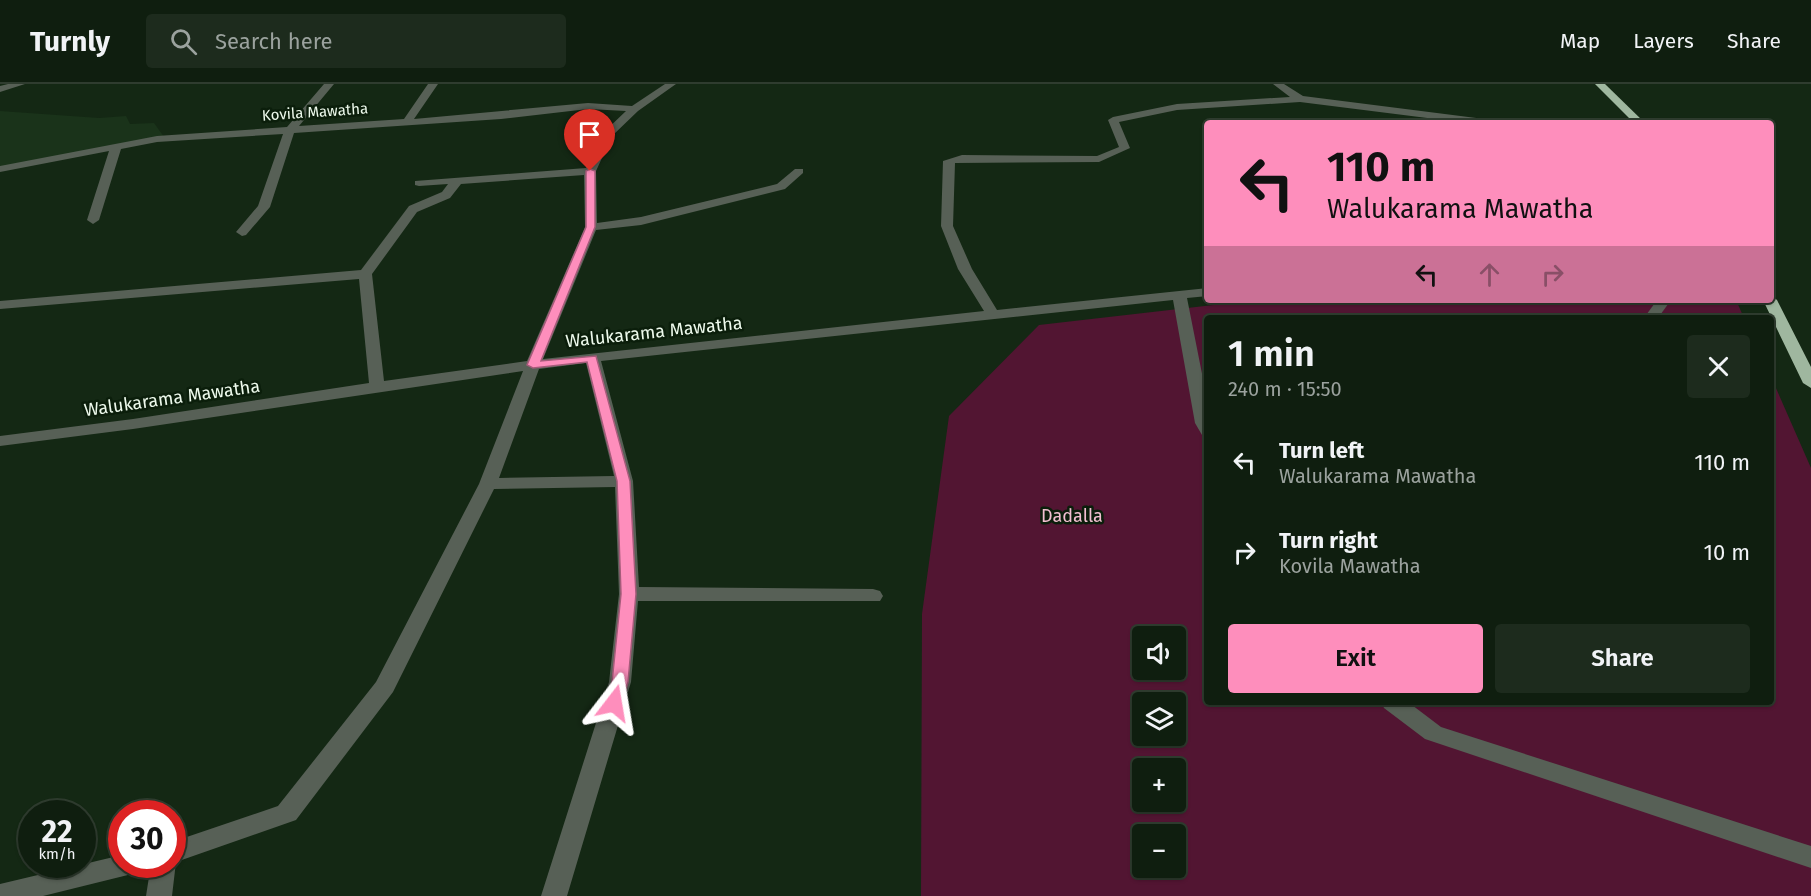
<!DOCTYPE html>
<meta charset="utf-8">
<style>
body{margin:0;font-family:"Fira Sans",sans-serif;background:#1d2b1d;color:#f1f3f6;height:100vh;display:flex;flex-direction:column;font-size:22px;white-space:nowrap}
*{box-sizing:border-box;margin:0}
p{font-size:20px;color:#9ba29e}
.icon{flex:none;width:33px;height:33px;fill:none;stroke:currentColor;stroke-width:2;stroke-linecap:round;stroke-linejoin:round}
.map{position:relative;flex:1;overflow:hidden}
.sheet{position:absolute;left:1204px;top:231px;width:570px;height:390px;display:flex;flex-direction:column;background:#0f1e0f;border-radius:6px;box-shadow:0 2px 4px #0004,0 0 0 2px #2f3c2f}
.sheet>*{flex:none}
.guide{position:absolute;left:1204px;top:36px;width:570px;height:183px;border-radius:6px;box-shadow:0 2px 4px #0004,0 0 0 2px #2f3c2f;background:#fe8ebc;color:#111;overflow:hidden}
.fabs{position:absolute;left:1132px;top:542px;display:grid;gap:12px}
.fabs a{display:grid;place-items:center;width:54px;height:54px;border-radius:6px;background:#0f1e0f;box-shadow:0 2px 4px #0004,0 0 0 2px #2f3c2f;font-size:30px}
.speed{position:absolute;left:18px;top:716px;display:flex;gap:12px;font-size:30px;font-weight:700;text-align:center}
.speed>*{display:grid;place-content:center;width:78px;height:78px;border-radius:50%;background:#0f1e0f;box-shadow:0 2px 4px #0004,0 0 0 2px #2f3c2f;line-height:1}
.speed small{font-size:15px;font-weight:400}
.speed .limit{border:9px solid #d22;background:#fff;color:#111}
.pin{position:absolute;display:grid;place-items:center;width:51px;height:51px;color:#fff;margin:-62px -26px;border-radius:50% 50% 50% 0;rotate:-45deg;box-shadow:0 0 6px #0007}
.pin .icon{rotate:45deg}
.me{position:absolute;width:66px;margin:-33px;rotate:14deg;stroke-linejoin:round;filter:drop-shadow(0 0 4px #0008)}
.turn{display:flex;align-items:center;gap:21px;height:126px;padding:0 24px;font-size:27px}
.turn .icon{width:78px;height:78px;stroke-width:2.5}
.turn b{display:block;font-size:42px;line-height:51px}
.lanes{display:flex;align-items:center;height:57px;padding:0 24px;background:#0003;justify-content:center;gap:30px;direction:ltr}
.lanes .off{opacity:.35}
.round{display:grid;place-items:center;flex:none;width:63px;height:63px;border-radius:6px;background:#1d2b1d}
.headline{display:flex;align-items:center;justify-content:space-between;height:102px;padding:0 24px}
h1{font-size:36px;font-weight:600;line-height:45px}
.primary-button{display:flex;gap:12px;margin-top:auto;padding:12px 24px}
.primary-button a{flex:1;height:69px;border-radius:6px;background:#fe8ebc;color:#111;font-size:24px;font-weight:600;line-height:69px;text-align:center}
.primary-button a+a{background:#1d2b1d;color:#f1f3f6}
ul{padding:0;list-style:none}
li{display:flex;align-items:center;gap:18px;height:90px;padding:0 24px}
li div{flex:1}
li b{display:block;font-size:22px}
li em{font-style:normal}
header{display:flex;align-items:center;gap:36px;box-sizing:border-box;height:84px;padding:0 30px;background:#0f1e0f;border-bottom:2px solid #2f3c2f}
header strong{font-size:28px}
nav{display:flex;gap:33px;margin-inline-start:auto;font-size:21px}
.search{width:420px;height:54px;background:#1d2b1d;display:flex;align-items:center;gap:15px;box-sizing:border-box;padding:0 21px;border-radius:6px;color:#9ba29e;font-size:22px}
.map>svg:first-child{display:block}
.built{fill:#1a331a}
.green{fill:#521532;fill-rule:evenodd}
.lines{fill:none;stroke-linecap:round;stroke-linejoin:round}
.street{fill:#576056;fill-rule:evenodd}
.highway{fill:#9fb79f;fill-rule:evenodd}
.route{fill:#fe8ebc;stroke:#a55c7a;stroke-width:1.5}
.labels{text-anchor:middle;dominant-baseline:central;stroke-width:5;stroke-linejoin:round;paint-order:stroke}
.far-street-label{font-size:15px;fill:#edf9ec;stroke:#0b1e0b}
.street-label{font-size:18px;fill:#edf9ec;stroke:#0b1e0b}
.park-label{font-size:18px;fill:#f2bfd1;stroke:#0b1e0b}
</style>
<header>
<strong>Turnly</strong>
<div class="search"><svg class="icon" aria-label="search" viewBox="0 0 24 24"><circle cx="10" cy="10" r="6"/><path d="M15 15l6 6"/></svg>Search here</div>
<nav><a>Map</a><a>Layers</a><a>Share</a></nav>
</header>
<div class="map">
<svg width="1811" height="812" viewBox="0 0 1811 812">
<rect width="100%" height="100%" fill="#142814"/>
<polygon class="built" points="0,27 99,34 126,32 130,40 154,39 164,53 0,84"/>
<path class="green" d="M 1257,216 L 1736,216 L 1744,234 L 1208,234 L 1208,618 L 1772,618 L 1772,295 L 1811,384 L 1811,812 L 921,812 L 922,530 L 949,332 L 1039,241 ZM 1143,552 L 1176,552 L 1176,585 L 1143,585 ZM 1143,618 L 1176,618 L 1176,651 L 1143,651 ZM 1143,684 L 1176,684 L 1176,717 L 1143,717 ZM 1143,750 L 1176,750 L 1176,783 L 1143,783 Z"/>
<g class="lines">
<g class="street">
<polygon points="8,0 25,0 0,8 0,2"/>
<path d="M 324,0 L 334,0 L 299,42 L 404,35 L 428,0 L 438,0 L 414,35 L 588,19 L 632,22 L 665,0 L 676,0 L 638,27 L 612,52 L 596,87 L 597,139 L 641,133 L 777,100 L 795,85 L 803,85 L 803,89 L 785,105 L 641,141 L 596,146 L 543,275 L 984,227 L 958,185 L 941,142 L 943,77 L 962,71 L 1097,72 L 1119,63 L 1108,36 L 1113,33 L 1177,20 L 1290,13 L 1273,0 L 1284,0 L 1303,12 L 1492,36 L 1497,39 L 1467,39 L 1300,18 L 1177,26 L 1119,38 L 1130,64 L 1099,78 L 955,79 L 953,142 L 972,185 L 997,226 L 1208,204 L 1208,212 L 1187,214 L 1208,320 L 1208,352 L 1202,351 L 1195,339 L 1173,216 L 601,277 L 633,397 L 639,503 L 873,505 L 880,507 L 883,512 L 880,517 L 638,517 L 631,598 L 567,812 L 541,812 L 609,598 L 619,510 L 615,403 L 494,405 L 393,608 L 296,736 L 176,778 L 172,812 L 146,812 L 151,780 L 172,780 L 172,758 L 278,722 L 376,598 L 479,400 L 523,287 L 133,345 L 0,362 L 0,352 L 133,335 L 369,299 L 359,195 L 0,225 L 0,217 L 361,186 L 409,122 L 442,108 L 448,100 L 419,102 L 415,101 L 415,97 L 586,84 L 603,49 L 626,27 L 588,25 L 501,35 L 294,49 L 270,123 L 246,151 L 242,152 L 236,148 L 258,122 L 283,50 L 157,58 L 121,65 L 99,136 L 93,140 L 87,136 L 109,67 L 0,88 L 0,82 L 157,52 L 287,43 ZM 584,91 L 585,143 L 527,277 L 384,297 L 372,190 L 417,128 L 450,114 L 461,100 ZM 586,279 L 614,392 L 499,394 L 539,285 Z"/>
<polygon points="1657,216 1671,216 1658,234 1644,234"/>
<polygon points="1381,618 1408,618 1441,643 1811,762 1811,784 1425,655 1384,624"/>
<polygon points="122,771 122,780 144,780 140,788 43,812 0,812 0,800"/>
</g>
<g class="highway">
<polygon points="1595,0 1605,0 1645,39 1634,39"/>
<polygon points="1772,212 1777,216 1811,283 1811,304 1803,299 1763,216 1772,216"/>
</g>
</g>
<polygon class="route" points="590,85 595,87 595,143 541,277 596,272 630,397 636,510 628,598 622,619 614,625 605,619 612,598 621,510 617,397 587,278 533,284 527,281 586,143 586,87"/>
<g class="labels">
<g class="far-street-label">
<text transform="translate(315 28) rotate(-4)">Kovila Mawatha</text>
</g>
<g class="street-label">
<text transform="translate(654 248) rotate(-6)">Walukarama Mawatha</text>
<text transform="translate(172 314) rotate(-8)">Walukarama Mawatha</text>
</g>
<g class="park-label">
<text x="1072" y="432">Dadalla</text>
</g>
</g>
</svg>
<div class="fabs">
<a><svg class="icon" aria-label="sound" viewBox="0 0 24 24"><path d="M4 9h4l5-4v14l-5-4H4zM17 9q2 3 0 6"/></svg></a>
<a><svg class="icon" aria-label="layers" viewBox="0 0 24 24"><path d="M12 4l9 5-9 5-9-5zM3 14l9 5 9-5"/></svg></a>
<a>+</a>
<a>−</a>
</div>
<div class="speed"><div>22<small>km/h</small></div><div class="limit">30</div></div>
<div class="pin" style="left:590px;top:87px;background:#d93025"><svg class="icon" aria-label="arrive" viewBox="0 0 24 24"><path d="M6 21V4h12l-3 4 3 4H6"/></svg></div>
<svg class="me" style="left:614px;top:619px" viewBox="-20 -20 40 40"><path d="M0-17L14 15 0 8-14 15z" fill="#fe8ebc" stroke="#fff" stroke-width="4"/></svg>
<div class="guide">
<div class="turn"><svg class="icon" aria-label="left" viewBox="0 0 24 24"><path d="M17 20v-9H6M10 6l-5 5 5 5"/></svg><div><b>110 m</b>Walukarama Mawatha</div></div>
<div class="lanes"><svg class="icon" aria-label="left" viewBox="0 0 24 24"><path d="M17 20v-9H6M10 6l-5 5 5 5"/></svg><svg class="icon off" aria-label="ahead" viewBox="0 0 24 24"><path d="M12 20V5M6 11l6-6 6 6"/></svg><svg class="icon off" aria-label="right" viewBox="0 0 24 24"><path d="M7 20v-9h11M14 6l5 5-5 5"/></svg></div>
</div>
<section class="sheet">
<div class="headline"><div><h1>1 min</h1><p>240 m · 15:50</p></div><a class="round"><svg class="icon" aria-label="close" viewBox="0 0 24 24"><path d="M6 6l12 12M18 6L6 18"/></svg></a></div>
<ul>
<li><svg class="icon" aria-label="left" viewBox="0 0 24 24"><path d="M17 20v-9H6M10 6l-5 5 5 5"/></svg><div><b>Turn left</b><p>Walukarama Mawatha</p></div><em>110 m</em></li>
<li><svg class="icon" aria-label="right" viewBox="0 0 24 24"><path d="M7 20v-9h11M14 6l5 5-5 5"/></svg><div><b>Turn right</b><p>Kovila Mawatha</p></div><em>10 m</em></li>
</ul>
<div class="primary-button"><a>Exit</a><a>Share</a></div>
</section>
</div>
